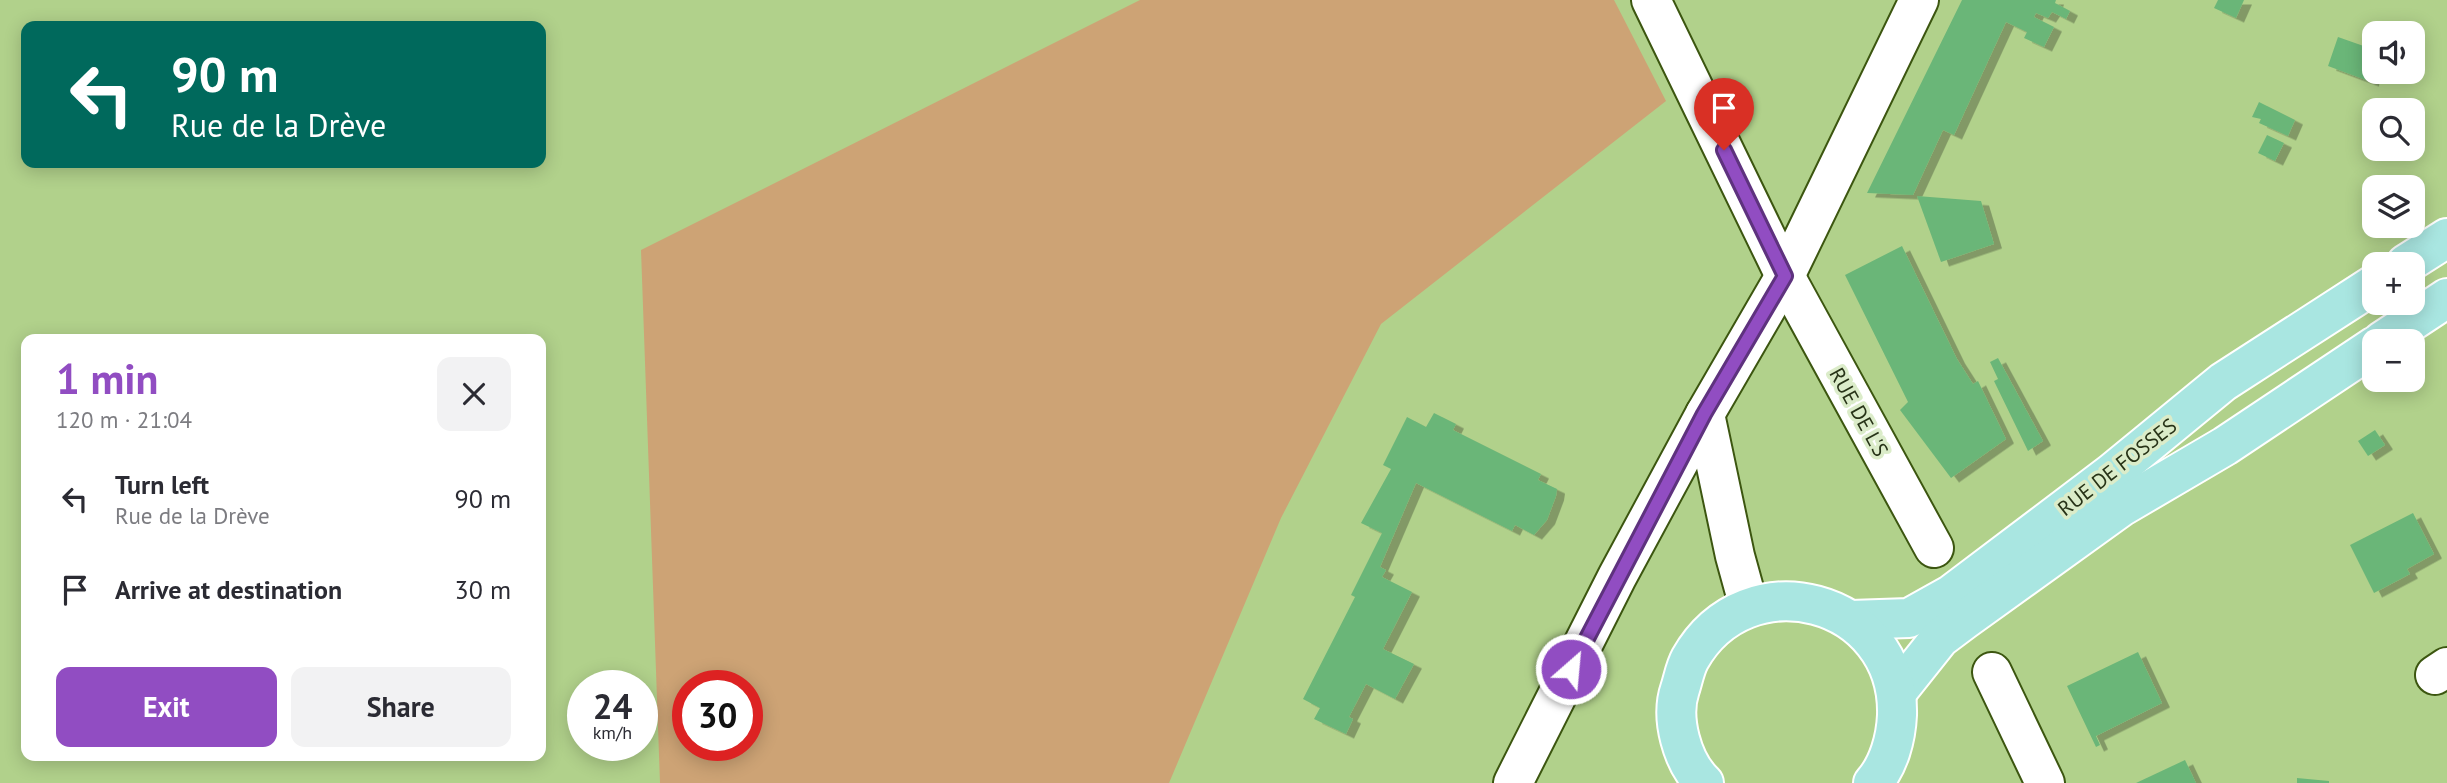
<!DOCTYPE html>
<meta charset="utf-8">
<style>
body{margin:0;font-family:"PT Sans",sans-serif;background:#f2f2f3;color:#2b2b33;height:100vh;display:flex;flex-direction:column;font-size:26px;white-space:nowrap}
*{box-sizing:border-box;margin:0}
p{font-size:23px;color:#7c7c81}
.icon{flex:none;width:38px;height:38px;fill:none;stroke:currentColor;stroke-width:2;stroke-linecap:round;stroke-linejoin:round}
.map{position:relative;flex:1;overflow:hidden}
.panel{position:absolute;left:21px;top:334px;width:525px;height:427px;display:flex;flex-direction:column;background:#fff;border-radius:14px;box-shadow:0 4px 18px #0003}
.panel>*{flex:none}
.top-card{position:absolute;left:21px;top:21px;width:525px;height:147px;border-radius:14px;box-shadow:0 4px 18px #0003;background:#00695c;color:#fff;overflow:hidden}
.controls{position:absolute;left:2362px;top:21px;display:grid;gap:14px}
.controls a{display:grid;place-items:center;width:63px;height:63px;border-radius:14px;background:#fff;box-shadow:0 4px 18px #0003;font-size:35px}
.speed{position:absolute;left:567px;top:670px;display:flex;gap:14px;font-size:35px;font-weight:700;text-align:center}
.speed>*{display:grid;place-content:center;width:91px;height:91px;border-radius:50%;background:#fff;box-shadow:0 4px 18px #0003;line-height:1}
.speed small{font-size:18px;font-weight:400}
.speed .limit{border:10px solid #d22;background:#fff;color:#111}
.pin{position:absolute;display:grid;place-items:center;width:60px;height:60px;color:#fff;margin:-72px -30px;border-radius:50% 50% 50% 0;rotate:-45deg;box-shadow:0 0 7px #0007}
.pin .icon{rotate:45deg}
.me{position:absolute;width:77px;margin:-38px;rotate:27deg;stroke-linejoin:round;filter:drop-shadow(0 0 5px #0008)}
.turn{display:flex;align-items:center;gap:24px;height:147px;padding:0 35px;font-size:32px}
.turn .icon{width:91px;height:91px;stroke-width:2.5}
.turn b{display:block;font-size:49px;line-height:60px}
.round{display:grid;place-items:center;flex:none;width:74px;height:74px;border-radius:14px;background:#f2f2f3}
.headline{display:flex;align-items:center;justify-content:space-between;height:119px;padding:0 35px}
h1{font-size:42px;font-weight:700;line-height:52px;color:#914dc2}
.button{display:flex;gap:14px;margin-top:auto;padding:14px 35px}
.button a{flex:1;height:80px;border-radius:14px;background:#914dc2;color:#fff;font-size:28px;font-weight:700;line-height:80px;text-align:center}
.button a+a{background:#f2f2f3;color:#2b2b33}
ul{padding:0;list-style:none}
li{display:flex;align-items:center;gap:21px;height:91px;padding:0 35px}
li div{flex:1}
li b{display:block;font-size:26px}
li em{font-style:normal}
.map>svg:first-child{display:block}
.green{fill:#cda375;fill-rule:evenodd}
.building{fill:#6bb678;filter:url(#shadow)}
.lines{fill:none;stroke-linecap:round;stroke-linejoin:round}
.minor-casing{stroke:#3c5610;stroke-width:42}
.major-casing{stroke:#fff;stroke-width:42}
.minor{stroke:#fff;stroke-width:38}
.major{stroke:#a9e6e1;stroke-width:38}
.route-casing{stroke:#5e327e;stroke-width:18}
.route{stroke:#914dc2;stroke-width:12}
.labels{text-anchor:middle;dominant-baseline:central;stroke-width:7;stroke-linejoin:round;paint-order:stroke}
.street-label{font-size:21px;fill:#273317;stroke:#dbecc9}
</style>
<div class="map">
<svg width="2447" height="783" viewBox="0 0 2447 783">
<defs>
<filter id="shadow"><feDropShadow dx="8" dy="4.5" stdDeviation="0" flood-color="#0004"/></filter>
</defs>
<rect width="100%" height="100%" fill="#b1d18b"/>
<path class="green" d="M 1140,0 L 1614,0 L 1666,101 L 1381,324 L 1281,518 L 1169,783 L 660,783 L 641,250 ZM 747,686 L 747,746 L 688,746 L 688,686 Z"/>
<g class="building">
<polygon points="1962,0 2056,0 2055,3 2070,11 2066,19 2052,12 2048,18 2036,13 2034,17 2054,27 2044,47 2024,38 2027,32 2006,22 1954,135 1943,130 1913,195 1867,193"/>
<polygon points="2218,0 2244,0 2236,18 2214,8"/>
<polygon points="2338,37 2375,50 2371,82 2328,66"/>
<polygon points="2259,102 2295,120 2288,136 2259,123 2261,119 2252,117"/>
<polygon points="2267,135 2284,143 2275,161 2258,153"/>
<polygon points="1917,196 1981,201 1994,244 1941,262"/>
<polygon points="1902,246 1957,359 1973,384 1978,381 2006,439 1951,478 1900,410 1908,402 1845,275"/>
<polygon points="1998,358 2043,441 2028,451 1994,381 1998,379 1990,362"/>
<polygon points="1434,413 1456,424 1453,430 1541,474 1538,480 1557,489 1556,496 1547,520 1534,535 1515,525 1512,531 1416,483 1380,567 1386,570 1382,577 1412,592 1383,649 1414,664 1395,699 1366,684 1349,717 1353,719 1346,734 1314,719 1320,708 1303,699 1355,597 1351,595 1382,533 1361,523 1391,469 1383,465 1407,417 1426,427"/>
<polygon points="2375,430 2385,445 2368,456 2358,441"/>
<polygon points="2413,513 2434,554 2407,569 2410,574 2374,593 2350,545"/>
<polygon points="2138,652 2162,703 2096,736 2100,745 2096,747 2067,686"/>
<polygon points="2185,760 2196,783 2136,783"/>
<polygon points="2297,778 2329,781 2329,783 2297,783"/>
</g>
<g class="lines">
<g class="minor-casing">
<g id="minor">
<polyline points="1651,0 1785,276 1934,548"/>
<polyline points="1705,414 1735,556 1749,607"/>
<polyline points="1992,672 2045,783"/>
<polyline points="2435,675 2447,667"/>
<polyline points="1513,783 1617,577 1705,414 1785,276 1919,0"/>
</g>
</g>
<g class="major-casing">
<g id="major">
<polyline points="2406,264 2447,238"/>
<polyline points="2382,341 2447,298"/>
<polyline points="1851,620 1909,618 1952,594 2112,473 2223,382 2375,284"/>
<polyline points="1897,692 1940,638 1964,620 2121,507 2225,446 2375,346"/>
<path d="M 1704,783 C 1682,762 1670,718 1680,689 C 1683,680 1685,668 1690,659 C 1747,558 1900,598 1897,715 C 1896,738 1889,765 1873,783"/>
</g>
</g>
<use href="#minor" class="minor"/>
<use href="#major" class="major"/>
</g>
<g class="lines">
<g class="route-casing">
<polyline id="route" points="1571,669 1704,414 1785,276 1724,150"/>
</g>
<use href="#route" class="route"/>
</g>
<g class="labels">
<g class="street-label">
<text transform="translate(1859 412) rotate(61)">RUE DE L'S</text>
<text transform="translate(2117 467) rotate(-38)">RUE DE FOSSES</text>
</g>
</g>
</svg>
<div class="controls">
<a><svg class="icon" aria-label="sound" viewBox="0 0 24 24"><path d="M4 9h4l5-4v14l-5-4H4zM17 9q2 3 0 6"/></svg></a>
<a><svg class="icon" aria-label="search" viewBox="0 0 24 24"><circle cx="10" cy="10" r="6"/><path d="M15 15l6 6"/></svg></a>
<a><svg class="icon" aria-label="layers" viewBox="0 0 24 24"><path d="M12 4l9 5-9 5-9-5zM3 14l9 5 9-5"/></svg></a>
<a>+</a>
<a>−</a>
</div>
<div class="speed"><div>24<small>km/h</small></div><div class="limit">30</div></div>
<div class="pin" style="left:1724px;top:150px;background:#d93025"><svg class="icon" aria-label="arrive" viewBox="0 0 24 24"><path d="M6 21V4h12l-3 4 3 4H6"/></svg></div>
<svg class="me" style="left:1571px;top:669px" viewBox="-20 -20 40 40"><circle r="17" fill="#914dc2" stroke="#fff" stroke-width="3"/><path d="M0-11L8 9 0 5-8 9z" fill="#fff"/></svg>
<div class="top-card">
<div class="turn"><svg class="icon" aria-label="left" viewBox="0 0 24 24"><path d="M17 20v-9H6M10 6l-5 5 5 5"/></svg><div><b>90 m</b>Rue de la Drève</div></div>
</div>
<section class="panel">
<div class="headline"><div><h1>1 min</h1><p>120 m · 21:04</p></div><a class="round"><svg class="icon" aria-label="close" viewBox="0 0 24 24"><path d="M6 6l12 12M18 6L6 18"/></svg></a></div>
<ul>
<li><svg class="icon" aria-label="left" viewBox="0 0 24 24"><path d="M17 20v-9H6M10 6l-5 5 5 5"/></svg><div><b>Turn left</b><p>Rue de la Drève</p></div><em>90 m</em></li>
<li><svg class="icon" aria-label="arrive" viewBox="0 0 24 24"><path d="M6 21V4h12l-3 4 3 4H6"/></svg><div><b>Arrive at destination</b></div><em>30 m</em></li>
</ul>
<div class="button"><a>Exit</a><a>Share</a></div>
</section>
</div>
